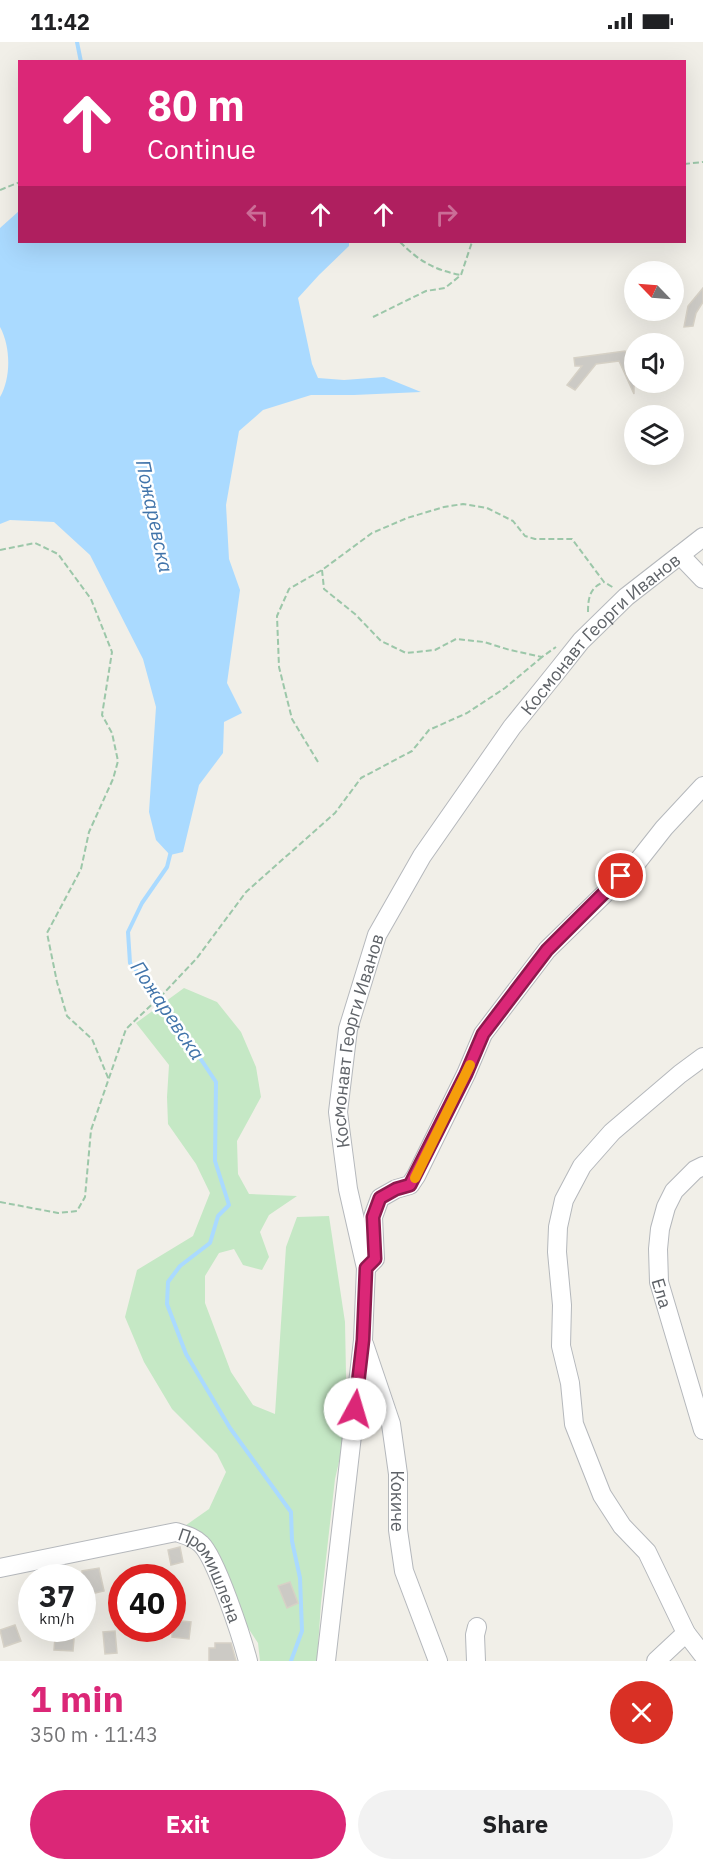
<!DOCTYPE html>
<meta charset="utf-8">
<style>
body{margin:0;font-family:"IBM Plex Sans",sans-serif;background:#f2f2f2;color:#202124;height:100vh;display:flex;flex-direction:column;font-size:22px;white-space:nowrap}
*{box-sizing:border-box;margin:0}
p{font-size:20px;color:#757577}
.icon{flex:none;width:33px;height:33px;fill:none;stroke:currentColor;stroke-width:2;stroke-linecap:round;stroke-linejoin:round}
.map{position:relative;height:1619px;overflow:hidden}
.panel{display:flex;flex-direction:column;background:#fff;flex:1}
.panel>*{flex:none}
.top-card{position:absolute;left:18px;top:18px;width:668px;height:183px;border-radius:0px;box-shadow:0 6px 24px #0002;background:#db2777;color:#fff;overflow:hidden}
.needle{width:39px;rotate:295deg}
.tools{position:absolute;left:624px;top:219px;display:grid;gap:12px}
.tools a{display:grid;place-items:center;width:60px;height:60px;border-radius:50%;background:#fff;box-shadow:0 6px 24px #0002;font-size:30px}
.speed{position:absolute;left:18px;top:1522px;display:flex;gap:12px;font-size:30px;font-weight:700;text-align:center}
.speed>*{display:grid;place-content:center;width:78px;height:78px;border-radius:50%;background:#fff;box-shadow:0 6px 24px #0002;line-height:1}
.speed small{font-size:15px;font-weight:400}
.speed .limit{border:9px solid #d22;background:#fff;color:#111}
.pin{position:absolute;display:grid;place-items:center;width:51px;height:51px;color:#fff;margin:-26px;border:3px solid #fff;border-radius:50%;box-shadow:0 2px 6px #0007}
.me{position:absolute;width:66px;margin:-33px;rotate:6deg;stroke-linejoin:round;filter:drop-shadow(0 0 4px #0008)}
.turn{display:flex;align-items:center;gap:21px;height:126px;padding:0 30px;font-size:27px}
.turn .icon{width:78px;height:78px;stroke-width:2.5}
.turn b{display:block;font-size:42px;line-height:51px}
.lanes{display:flex;align-items:center;height:57px;padding:0 30px;background:#0003;justify-content:center;gap:30px;direction:ltr}
.lanes .off{opacity:.35}
.round{display:grid;place-items:center;flex:none;width:63px;height:63px;border-radius:32px;background:#f2f2f2}
.summary{display:flex;align-items:center;justify-content:space-between;height:102px;padding:0 30px}
h1{font-size:36px;font-weight:800;line-height:45px;color:#db2777}
.action{display:flex;gap:12px;margin-top:auto;padding:12px 30px}
.action a{flex:1;height:69px;border-radius:36px;background:#db2777;color:#fff;font-size:24px;font-weight:800;line-height:69px;text-align:center}
.action a+a{background:#f2f2f2;color:#202124}
.status{display:flex;justify-content:space-between;align-items:center;height:42px;padding:0 30px;background:#fff;direction:ltr}
.status svg{height:16px;fill:currentColor}
.map>svg:first-child{display:block}
.green{fill:#c5e8c5}
.water{fill:#aadaff}
.lines{fill:none;stroke-linecap:round;stroke-linejoin:round}
.stream{stroke:#aadaff;stroke-width:4}
.building{fill:#cccac5;stroke:#d6d1c6;stroke-width:1.5}
.minor-casing{stroke:#b5b8bc;stroke-width:20}
.path{stroke:#9cc7a9;stroke-width:2;stroke-dasharray:6 3;stroke-linecap:butt}
.minor{stroke:#fff;stroke-width:18}
.route-casing{stroke:#8e194d;stroke-width:15}
.route{stroke:#db2777;stroke-width:10}
.slow{stroke:#f59e0b;stroke-width:10}
.labels{text-anchor:middle;dominant-baseline:central;stroke-width:5;stroke-linejoin:round;paint-order:stroke}
.street-label{font-size:18px;fill:#5f6368;stroke:#fff}
.water-label{font-size:20px;font-style:italic;fill:#4174aa;stroke:#fff}
</style>
<div class="status"><b>11:42</b><svg viewBox="0 0 49 12"><path d="M0 12V9h3v3zM5 12V6h3v6zM10 12V3h3v9zM15 12V0h3v12zM26 1h20v11H26zM47 4h2v5h-2z"/></svg></div>
<div class="map">
<svg width="703" height="1619" viewBox="0 0 703 1619">
<rect width="100%" height="100%" fill="#f1efe8"/>
<polygon class="green" points="184,946 217,960 241,990 256,1025 261,1055 237,1099 238,1132 249,1152 297,1154 269,1173 260,1190 269,1215 262,1228 243,1223 234,1207 219,1211 205,1234 205,1261 231,1330 253,1363 275,1372 286,1205 297,1175 329,1174 345,1280 347,1385 335,1437 321,1561 317,1619 260,1619 258,1601 182,1486 209,1467 226,1430 217,1412 172,1367 144,1320 125,1275 137,1228 193,1194 210,1151 196,1122 168,1082 167,1055 169,1023 136,981"/>
<path class="water" d="M 19,169 L 20,200 L 349,200 L 349,204 L 319,233 L 298,256 L 312,322 L 318,336 L 344,338 L 384,335 L 421,350 L 354,353 L 311,353 L 263,368 L 239,389 L 226,463 L 229,517 L 240,548 L 227,641 L 242,671 L 224,680 L 223,711 L 199,743 L 183,810 L 170,813 L 156,798 L 149,770 L 156,665 L 143,617 L 90,513 L 54,480 L 10,478 L 0,482 L 0,355 C 11,336 11,305 0,285 L 0,186 Z"/>
<g class="lines">
<g class="stream">
<polyline points="77,0 81,20"/>
<polyline points="171,809 167,825 142,861 128,890 130,921 164,962 216,1040 215,1119 229,1163 218,1174 210,1201 180,1224 168,1240 167,1262 186,1312 230,1386 291,1470 292,1499 300,1536 302,1589 291,1619"/>
</g>
</g>
<g class="building">
<polygon points="703,246 703,260 696,271 693,284 684,285 688,264"/>
<polygon points="625,309 634,328 634,352 619,319 596,322 575,348 567,343 582,324 575,324 574,316"/>
<polygon points="180,1505 183,1520 171,1523 168,1508"/>
<polygon points="99,1526 104,1549 82,1554 82,1529"/>
<polygon points="290,1540 298,1561 287,1566 278,1544"/>
<polygon points="172,1578 191,1580 189,1597 172,1595"/>
<polygon points="15,1583 21,1599 4,1605 0,1588"/>
<polygon points="115,1589 117,1611 105,1612 103,1590"/>
<polygon points="55,1595 74,1597 73,1609 54,1608"/>
<polygon points="215,1601 231,1601 236,1619 209,1619 209,1606 215,1606"/>
</g>
<g class="lines">
<g class="minor-casing">
<g id="minor">
<polyline points="680,513 703,537"/>
<polyline points="703,1015 680,1032 612,1090 582,1124 564,1158 558,1185 557,1210 562,1263 561,1304 570,1341 574,1382 602,1453 622,1484 647,1510 686,1591 703,1613"/>
<path id="s1" d="M 703,1124 L 695,1128 L 674,1149 L 666,1165 L 660,1187 L 658,1207 L 659,1240 L 703,1388"/>
<polyline points="366,1226 375,1217 373,1175 380,1156 396,1147 410,1143 416,1134 466,1032 483,992 547,908 638,819 664,786 703,744"/>
<path id="s2" d="M 364,1302 L 391,1382 L 398,1432 L 398,1488 L 404,1529 L 438,1619"/>
<path id="s3" d="M 0,1526 L 176,1490 C 185,1493 194,1495 201,1502 C 216,1516 242,1596 248,1619"/>
<path id="s4" d="M 326,1619 L 363,1298 L 366,1226 L 348,1147 L 338,1070 L 348,987 L 377,893 L 422,814 L 512,685 L 558,628 L 581,599 L 626,555 L 703,495"/>
<polyline points="476,1619 475,1593 477,1585"/>
<polyline points="656,1619 686,1591"/>
</g>
</g>
<g class="path">
<polyline points="684,122 703,120"/>
<polyline points="0,148 20,140"/>
<path d="M 400,200 C 419,219 434,228 461,233"/>
<polyline points="373,275 426,249 445,246 461,233 472,200"/>
<polyline points="0,508 35,501 58,512 91,557 112,610 102,673 112,691 118,719 113,737 89,790 81,827 47,891 57,940 67,974 92,997 109,1038"/>
<polyline points="322,528 324,547 355,572 381,599 406,611 435,608 456,597 484,600 510,608 542,615 556,605"/>
<path d="M 588,570 C 588,556 590,545 604,540"/>
<polyline points="318,720 292,677 279,625 277,574 289,547 322,528 372,491 407,476 444,465 463,462 487,466 513,479 525,494 535,497 572,497 604,540 614,546"/>
<polyline points="0,1160 58,1171 77,1169 85,1155 91,1088 126,987 164,951 197,916 246,850 335,771 361,736 412,709 429,688 467,671 505,646 542,615"/>
</g>
<use href="#minor" class="minor"/>
</g>
<g class="lines">
<g class="route-casing">
<polyline id="route" points="355,1367 363,1298 366,1226 375,1217 373,1175 380,1156 396,1147 410,1143 466,1032 483,992 547,908 621,834"/>
</g>
<use href="#route" class="route"/>
<polyline class="slow" points="415,1136 470,1023"/>
</g>
<g class="labels">
<g class="street-label">
<text stroke="none"><textPath href="#s4" startOffset="1113">Космонавт Георги Иванов</textPath></text>
<text stroke="none"><textPath href="#s4" startOffset="627">Космонавт Георги Иванов</textPath></text>
<text stroke="none"><textPath href="#s1" startOffset="144">Ела</textPath></text>
<text stroke="none"><textPath href="#s2" startOffset="162">Кокиче</textPath></text>
<text stroke="none"><textPath href="#s3" startOffset="238">Промишлена</textPath></text>
</g>
<g class="water-label">
<text transform="translate(155 474) rotate(78)">Пожаревска</text>
<text transform="translate(168 968) rotate(56)">Пожаревска</text>
</g>
</g>
</svg>
<div class="tools">
<a><svg class="needle" viewBox="-14 -14 28 28"><path d="M0-13l5 13h-10z" fill="#e53935"/><path d="M0 13l5-13h-10z" fill="#757577"/></svg></a>
<a><svg class="icon" aria-label="sound" viewBox="0 0 24 24"><path d="M4 9h4l5-4v14l-5-4H4zM17 9q2 3 0 6"/></svg></a>
<a><svg class="icon" aria-label="layers" viewBox="0 0 24 24"><path d="M12 4l9 5-9 5-9-5zM3 14l9 5 9-5"/></svg></a>
</div>
<div class="speed"><div>37<small>km/h</small></div><div class="limit">40</div></div>
<div class="pin" style="left:621px;top:834px;background:#d93025"><svg class="icon" aria-label="arrive" viewBox="0 0 24 24"><path d="M6 21V4h12l-3 4 3 4H6"/></svg></div>
<svg class="me" style="left:355px;top:1367px" viewBox="-20 -20 40 40"><circle r="19" fill="#fff"/><path d="M0-13L10 11 0 6-10 11z" fill="#db2777"/></svg>
<div class="top-card">
<div class="turn"><svg class="icon" aria-label="ahead" viewBox="0 0 24 24"><path d="M12 20V5M6 11l6-6 6 6"/></svg><div><b>80 m</b>Continue</div></div>
<div class="lanes"><svg class="icon off" aria-label="left" viewBox="0 0 24 24"><path d="M17 20v-9H6M10 6l-5 5 5 5"/></svg><svg class="icon" aria-label="ahead" viewBox="0 0 24 24"><path d="M12 20V5M6 11l6-6 6 6"/></svg><svg class="icon" aria-label="ahead" viewBox="0 0 24 24"><path d="M12 20V5M6 11l6-6 6 6"/></svg><svg class="icon off" aria-label="right" viewBox="0 0 24 24"><path d="M7 20v-9h11M14 6l5 5-5 5"/></svg></div>
</div>
</div>
<section class="panel">
<div class="summary"><div><h1>1 min</h1><p>350 m · 11:43</p></div><a class="round" style="background:#d93025;color:#fff"><svg class="icon" aria-label="close" viewBox="0 0 24 24"><path d="M6 6l12 12M18 6L6 18"/></svg></a></div>
<div class="action"><a>Exit</a><a>Share</a></div>
</section>
